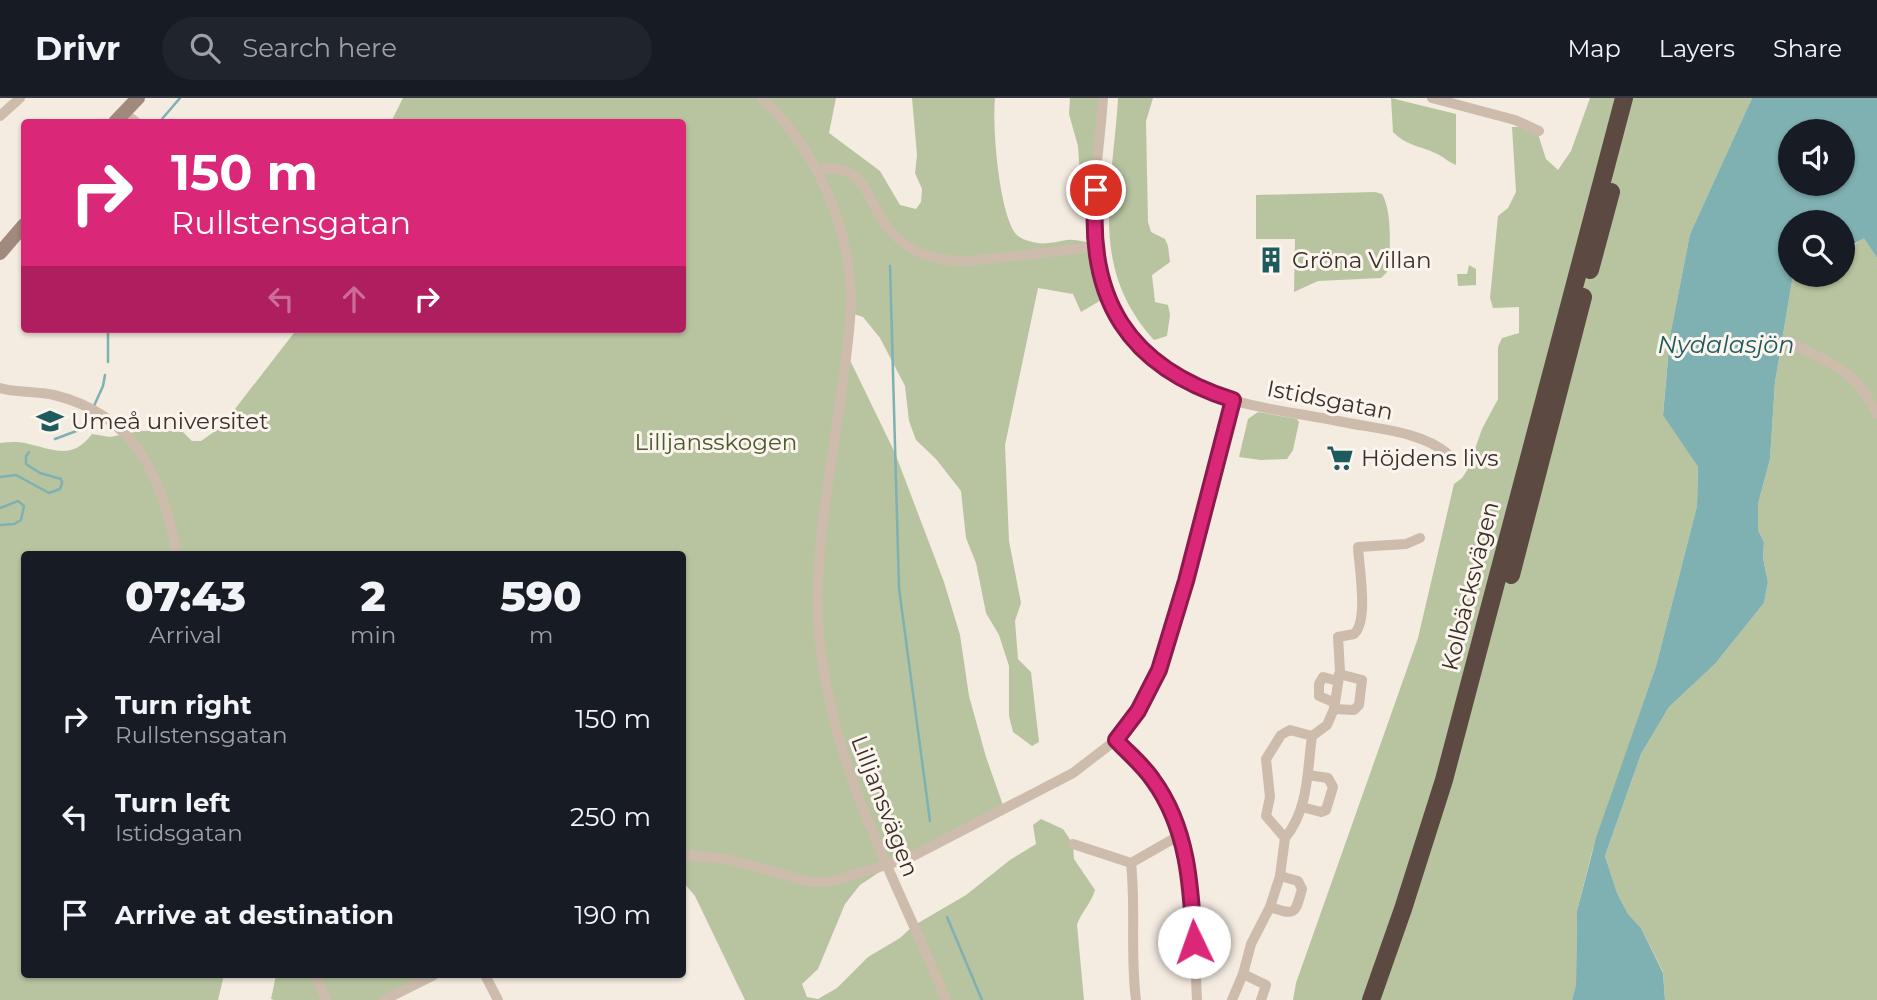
<!DOCTYPE html>
<meta charset="utf-8">
<style>
body{margin:0;font-family:Montserrat,sans-serif;background:#20242c;color:#f1f3f6;height:100vh;display:flex;flex-direction:column;font-size:26px;white-space:nowrap}
*{box-sizing:border-box;margin:0}
p{font-size:23px;color:#9ea1a6}
.icon{flex:none;width:38px;height:38px;fill:none;stroke:currentColor;stroke-width:2;stroke-linecap:round;stroke-linejoin:round}
.map{position:relative;flex:1;overflow:hidden}
.sheet{position:absolute;left:21px;top:453px;width:665px;height:427px;display:flex;flex-direction:column;background:#171b24;border-radius:7px;box-shadow:0 2px 5px #0004}
.sheet>*{flex:none}
.hud{position:absolute;left:21px;top:21px;width:665px;height:214px;border-radius:7px;box-shadow:0 2px 5px #0004;background:#db2777;color:#fff;overflow:hidden}
.controls{position:absolute;left:1778px;top:21px;display:grid;gap:14px}
.controls a{display:grid;place-items:center;width:77px;height:77px;border-radius:50%;background:#171b24;box-shadow:0 2px 5px #0004;font-size:35px}
.pin{position:absolute;display:grid;place-items:center;width:60px;height:60px;color:#fff;margin:-30px;border:4px solid #fff;border-radius:50%;box-shadow:0 2px 7px #0007}
.me{position:absolute;width:77px;margin:-38px;rotate:357deg;stroke-linejoin:round;filter:drop-shadow(0 0 5px #0008)}
.turn{display:flex;align-items:center;gap:24px;height:147px;padding:0 35px;font-size:32px}
.turn .icon{width:91px;height:91px;stroke-width:2.5}
.turn b{display:block;font-size:49px;line-height:60px}
.lanes{display:flex;align-items:center;height:66px;padding:0 35px;background:#0003;justify-content:center;gap:35px;direction:ltr}
.lanes .off{opacity:.35}
.eta{display:flex;justify-content:space-evenly;align-items:center;height:119px;text-align:center}
.eta b{font-size:42px;font-weight:800;line-height:49px}
ul{padding:0;list-style:none}
li{display:flex;align-items:center;gap:21px;height:98px;padding:0 35px}
li div{flex:1}
li b{display:block;font-size:26px}
li em{font-style:normal}
header{display:flex;align-items:center;gap:42px;box-sizing:border-box;height:98px;padding:0 35px;background:#171b24;border-bottom:2px solid #363941}
header strong{font-size:33px}
nav{display:flex;gap:38px;margin-inline-start:auto;font-size:24px}
.search{width:490px;height:63px;background:#20242c;display:flex;align-items:center;gap:18px;box-sizing:border-box;padding:0 24px;border-radius:38px;color:#9ea1a6;font-size:26px}
.map>svg:first-child{display:block}
.green{fill:#b8c4a0}
.water{fill:#7fb0b2;fill-rule:evenodd}
.lines{fill:none;stroke-linecap:round;stroke-linejoin:round}
.stream{stroke:#7fb0b2;stroke-width:2.5}
.street{stroke:#cdbbac;stroke-width:10}
.secondary{stroke:#a18a7d;stroke-width:14}
.highway{stroke:#5c4a42;stroke-width:18}
.route-casing{stroke:#8e194d;stroke-width:18}
.route{stroke:#db2777;stroke-width:12}
.labels{text-anchor:middle;dominant-baseline:central;stroke-width:6;stroke-linejoin:round;paint-order:stroke}
.poi-label{font-size:23px;fill:#3b302b;stroke:#fbf5ee;text-anchor:start}
.street-label{font-size:23px;fill:#3b302b;stroke:#fbf5ee}
.park-label{font-size:23px;fill:#4a5a2e;stroke:#fbf5ee}
.water-label{font-size:24px;font-style:italic;fill:#1f5a5e;stroke:#fbf5ee}
</style>
<header>
<strong>Drivr</strong>
<div class="search"><svg class="icon" aria-label="search" viewBox="0 0 24 24"><circle cx="10" cy="10" r="6"/><path d="M15 15l6 6"/></svg>Search here</div>
<nav><a>Map</a><a>Layers</a><a>Share</a></nav>
</header>
<div class="map">
<svg width="1877" height="902" viewBox="0 0 1877 902">
<rect width="100%" height="100%" fill="#f4ebe1"/>
<g class="green">
<path d="M 403,0 L 836,0 L 829,35 L 880,73 L 900,107 L 916,111 L 921,104 L 922,91 L 915,75 L 917,57 L 912,0 L 995,0 C 992,29 999,112 1015,135 C 1018,139 1024,142 1029,143 C 1042,148 1054,144 1067,142 C 1076,141 1085,144 1094,146 L 1108,198 L 1081,214 L 1073,196 L 1038,190 L 1005,347 L 1009,443 L 1021,505 L 1015,523 L 1018,561 L 1031,574 L 1039,644 L 1032,648 L 1013,634 L 1009,618 L 1009,568 L 999,537 L 986,515 L 976,465 L 966,440 L 961,393 L 936,361 L 916,342 L 909,323 L 905,288 L 880,240 L 863,219 L 851,215 L 847,256 L 895,355 L 944,484 L 960,537 L 969,598 L 986,659 L 1004,710 L 887,769 L 860,787 L 845,806 L 818,871 L 802,886 L 807,899 L 818,901 L 837,890 L 868,859 L 900,840 L 913,828 L 966,797 L 1010,762 L 1036,746 L 1033,727 L 1041,721 L 1063,731 L 1073,746 L 1074,761 L 1095,792 C 1091,806 1081,814 1077,827 L 1084,902 L 745,902 L 695,798 L 683,784 L 682,457 L 24,457 L 24,877 L 224,877 L 218,902 L 0,902 L 0,345 C 10,344 19,343 29,346 C 55,352 72,362 92,336 L 110,339 L 140,333 L 182,333 L 192,343 L 201,343 L 221,329 L 297,231 L 682,231 L 682,24 L 391,24 Z"/>
<polygon points="1070,0 1103,0 1097,72 1084,80 1080,77 1078,48 1069,16"/>
<path d="M 1118,0 L 1153,0 L 1146,23 L 1148,124 L 1151,134 L 1165,141 L 1168,148 L 1170,164 L 1152,177 L 1155,204 L 1168,207 L 1170,217 L 1167,238 L 1154,242 C 1087,168 1113,90 1118,0 Z"/>
<path d="M 1391,0 L 1456,16 L 1456,67 C 1448,64 1443,58 1435,55 C 1420,48 1405,47 1393,34 Z"/>
<polygon points="1590,0 1752,0 1690,136 1670,238 1663,316 1698,369 1697,408 1656,568 1592,754 1577,813 1576,886 1572,902 1293,902 1296,885 1418,540 1454,386 1462,380 1468,371 1482,331 1498,301 1498,249 1502,240 1519,235 1519,209 1493,210 1490,200 1498,118 1508,110 1516,94 1512,29 1523,29 1538,36 1546,61 1558,72 1571,53"/>
<path d="M 1375,94 L 1382,96 C 1392,112 1391,155 1387,174 L 1381,180 L 1318,183 L 1294,194 L 1295,141 L 1256,141 L 1256,97 Z"/>
<path d="M 1864,139 L 1877,160 L 1877,902 L 1665,902 L 1663,874 L 1641,830 L 1628,816 L 1617,795 L 1605,758 L 1641,656 L 1669,609 L 1715,566 L 1764,505 L 1768,484 L 1763,460 L 1764,444 L 1758,432 L 1758,406 L 1770,361 L 1775,284 L 1793,177 L 1843,177 C 1843,161 1851,148 1864,139 Z"/>
<polygon points="1469,167 1476,171 1476,187 1458,188 1457,176 1467,176"/>
<polygon points="1258,314 1297,321 1299,324 1293,352 1287,361 1261,362 1239,359 1248,321"/>
<polygon points="276,877 434,877 384,902 274,902 271,901"/>
</g>
<path class="water" d="M 1752,0 L 1877,0 L 1877,160 L 1864,140 L 1852,147 L 1843,168 L 1843,123 L 1790,124 L 1790,177 L 1793,177 L 1775,284 L 1770,361 L 1758,406 L 1758,432 L 1764,444 L 1763,460 L 1768,484 L 1764,505 L 1715,566 L 1669,609 L 1641,656 L 1605,758 L 1617,795 L 1628,816 L 1641,830 L 1663,875 L 1665,902 L 1572,902 L 1576,886 L 1577,813 L 1596,740 L 1656,568 L 1697,408 L 1698,369 L 1663,317 L 1670,238 L 1690,136 ZM 1790,33 L 1843,33 L 1843,86 L 1790,86 Z"/>
<g class="lines">
<g class="stream">
<polyline points="162,21 180,0"/>
<polyline points="890,168 899,490 930,723"/>
<polyline points="108,231 108,264"/>
<polyline points="93,310 103,288 105,277"/>
<polyline points="55,341 79,332 90,316"/>
<polyline points="0,379 16,377 49,395 60,391 62,385 61,381 40,375 26,366 26,358 29,354"/>
<polyline points="0,410 18,403 24,408 21,422 14,426 0,427"/>
<polyline points="947,819 982,902"/>
</g>
<g class="street">
<path d="M 762,0 C 814,50 849,124 851,198 C 851,226 847,254 843,282 C 832,372 809,464 821,555 C 838,683 898,785 946,902"/>
<path d="M 1103,0 C 1100,47 1091,96 1094,143 C 1098,206 1140,267 1199,291 C 1242,309 1292,314 1338,323 C 1374,331 1419,332 1448,356"/>
<polyline points="1432,0 1515,22 1539,33"/>
<polyline points="124,15 136,24"/>
<polyline points="0,18 20,0"/>
<path d="M 816,72 C 864,63 864,96 885,126 C 905,155 937,164 970,163 L 1095,149"/>
<path d="M 1787,243 C 1832,267 1852,267 1877,316"/>
<path d="M 0,290 C 17,295 36,293 54,297 C 136,317 163,380 177,457"/>
<polyline points="1333,604 1319,598 1319,586 1323,579 1338,583"/>
<polyline points="1334,611 1354,612 1359,607 1362,582 1339,576"/>
<path d="M 1312,638 L 1327,627 L 1334,611 L 1340,573 L 1338,539 L 1354,536 C 1369,523 1359,469 1358,449 L 1406,446 L 1420,440"/>
<path d="M 1116,642 C 1128,655 1143,667 1153,681 C 1199,744 1193,829 1197,902"/>
<polyline points="1302,709 1321,714 1326,712 1333,689 1328,680 1308,677"/>
<path d="M 1073,746 L 1131,765 C 1136,810 1130,856 1136,902"/>
<polyline points="682,757 728,761 810,784 830,784 909,760 1073,675 1116,642 1138,613 1159,572 1186,483 1233,302"/>
<polyline points="1131,765 1180,737"/>
<polyline points="1270,809 1280,778"/>
<polyline points="315,877 326,902"/>
<polyline points="485,877 498,902"/>
<polyline points="384,902 434,877"/>
<polyline points="1232,902 1243,876"/>
<path d="M 1261,902 L 1266,887 L 1243,876 L 1251,846 L 1270,809 C 1296,818 1295,816 1302,791 L 1298,783 L 1280,778 L 1285,740 L 1266,718 L 1270,699 L 1266,661 L 1281,637 L 1290,632 L 1312,638 C 1307,673 1309,711 1285,740"/>
</g>
<g class="secondary">
<polyline points="115,24 138,0"/>
<polyline points="0,155 24,127"/>
</g>
<g class="highway">
<polyline points="1590,172 1611,94"/>
<polyline points="1511,477 1583,199"/>
<polyline points="1371,902 1403,811 1444,682 1624,0"/>
</g>
</g>
<g class="lines">
<g class="route-casing">
<path id="route" d="M 1096,92 C 1086,201 1128,269 1233,302 L 1186,483 L 1159,572 L 1138,613 L 1116,642 C 1128,655 1143,667 1153,682 C 1188,730 1191,788 1194,844"/>
</g>
<use href="#route" class="route"/>
</g>
<defs>
<g id="building-bare" transform="scale(2.1)"><path d="M-4-6H4V6H1V3H-1V6H-4ZM-2.5-4.3h1.7v1.8h-1.7ZM.8-4.3h1.7v1.8H.8ZM-2.5-1h1.7V.8h-1.7ZM.8-1h1.7V.8H.8Z" fill="#1f5a5e" stroke="#fbf5ee" stroke-width="2.5" paint-order="stroke"/></g>
<g id="university-bare" transform="scale(2.1)"><path d="M0-5L7-2L0 1L-7-2ZM-4 1L0 2.5L4 1V4Q0 6-4 4Z" fill="#1f5a5e" stroke="#fbf5ee" stroke-width="2.5" paint-order="stroke"/></g>
<g id="supermarket-bare" transform="scale(2.1)"><path d="M-6-5.5h2.5l.6 2H6L4.5 2H-2.5L-4.4-4H-6ZM-1.5 3.2a1.3 1.3 0 1 0 .1 0ZM3 3.2a1.3 1.3 0 1 0 .1 0Z" fill="#1f5a5e" stroke="#fbf5ee" stroke-width="2.5" paint-order="stroke"/></g>
</defs>
<g fill-rule="evenodd">
<use href="#building-bare" x="1271" y="162"/>
<use href="#university-bare" x="50" y="323"/>
<use href="#supermarket-bare" x="1340" y="360"/>
</g>
<g class="labels">
<g class="poi-label">
<text x="1292" y="162">Gröna Villan</text>
<text x="71" y="323">Umeå universitet</text>
<text x="1361" y="360">Höjdens livs</text>
</g>
<g class="street-label">
<text transform="translate(1330 302) rotate(11)">Istidsgatan</text>
<text transform="translate(1470 488) rotate(-76)">Kolbäcksvägen</text>
<text transform="translate(885 708) rotate(69)">Lilljansvägen</text>
</g>
<g class="park-label">
<text x="716" y="344">Lilljansskogen</text>
</g>
<g class="water-label">
<text x="1726" y="246">Nydalasjön</text>
</g>
</g>
</svg>
<div class="controls">
<a><svg class="icon" aria-label="sound" viewBox="0 0 24 24"><path d="M4 9h4l5-4v14l-5-4H4zM17 9q2 3 0 6"/></svg></a>
<a><svg class="icon" aria-label="search" viewBox="0 0 24 24"><circle cx="10" cy="10" r="6"/><path d="M15 15l6 6"/></svg></a>
</div>
<div class="pin" style="left:1096px;top:92px;background:#d93025"><svg class="icon" aria-label="arrive" viewBox="0 0 24 24"><path d="M6 21V4h12l-3 4 3 4H6"/></svg></div>
<svg class="me" style="left:1194px;top:844px" viewBox="-20 -20 40 40"><circle r="19" fill="#fff"/><path d="M0-13L10 11 0 6-10 11z" fill="#db2777"/></svg>
<div class="hud">
<div class="turn"><svg class="icon" aria-label="right" viewBox="0 0 24 24"><path d="M7 20v-9h11M14 6l5 5-5 5"/></svg><div><b>150 m</b>Rullstensgatan</div></div>
<div class="lanes"><svg class="icon off" aria-label="left" viewBox="0 0 24 24"><path d="M17 20v-9H6M10 6l-5 5 5 5"/></svg><svg class="icon off" aria-label="ahead" viewBox="0 0 24 24"><path d="M12 20V5M6 11l6-6 6 6"/></svg><svg class="icon" aria-label="right" viewBox="0 0 24 24"><path d="M7 20v-9h11M14 6l5 5-5 5"/></svg></div>
</div>
<section class="sheet">
<div class="eta">
<div><b>07:43</b><p>Arrival</p></div>
<div><b>2</b><p>min</p></div>
<div><b>590</b><p>m</p></div>
</div>
<ul>
<li><svg class="icon" aria-label="right" viewBox="0 0 24 24"><path d="M7 20v-9h11M14 6l5 5-5 5"/></svg><div><b>Turn right</b><p>Rullstensgatan</p></div><em>150 m</em></li>
<li><svg class="icon" aria-label="left" viewBox="0 0 24 24"><path d="M17 20v-9H6M10 6l-5 5 5 5"/></svg><div><b>Turn left</b><p>Istidsgatan</p></div><em>250 m</em></li>
<li><svg class="icon" aria-label="arrive" viewBox="0 0 24 24"><path d="M6 21V4h12l-3 4 3 4H6"/></svg><div><b>Arrive at destination</b></div><em>190 m</em></li>
</ul>
</section>
</div>
